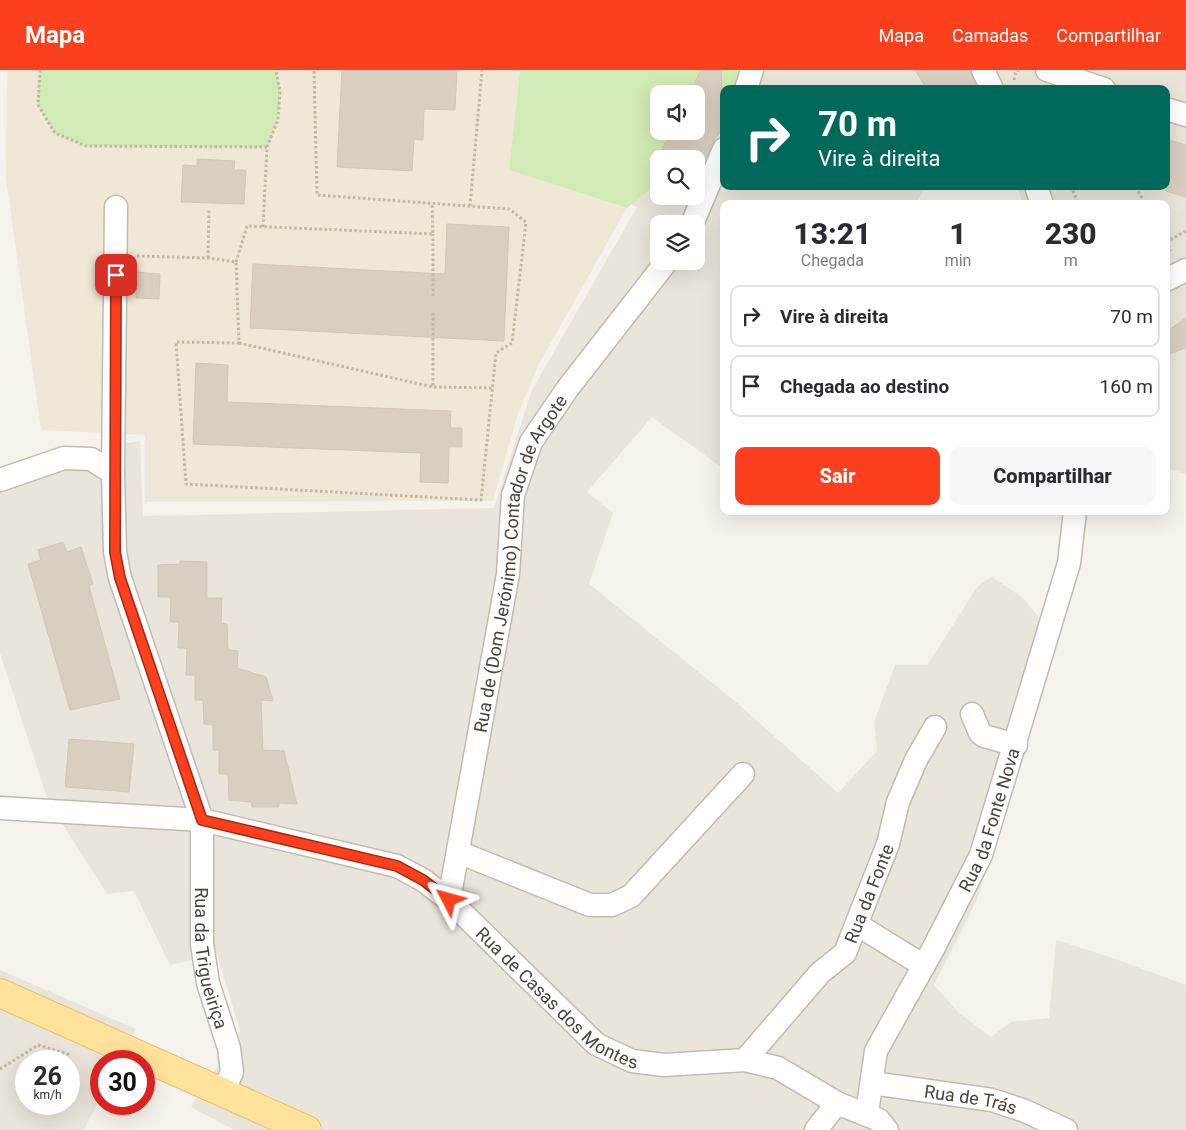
<!DOCTYPE html>
<html lang="pt">
<meta charset="utf-8">
<style>
body{margin:0;font-family:Roboto,sans-serif;background:#f7f7f7;color:#2b2b33;height:100vh;display:flex;flex-direction:column;font-size:19px;white-space:nowrap}
*{box-sizing:border-box;margin:0}
p{font-size:16px;color:#7c7c81}
.icon{flex:none;width:28px;height:28px;fill:none;stroke:currentColor;stroke-width:2;stroke-linecap:round;stroke-linejoin:round}
.map{position:relative;flex:1;overflow:hidden}
.drawer{position:absolute;left:720px;top:130px;width:450px;height:315px;display:flex;flex-direction:column;background:#fff;border-radius:10px;box-shadow:0 5px 20px #0002}
.drawer>*{flex:none}
.top-card{position:absolute;left:720px;top:15px;width:450px;height:105px;border-radius:10px;box-shadow:0 5px 20px #0002;background:#00695c;color:#fff;overflow:hidden}
.tools{position:absolute;left:650px;top:15px;display:grid;gap:10px}
.tools a{display:grid;place-items:center;width:55px;height:55px;border-radius:10px;background:#fff;box-shadow:0 5px 20px #0002;font-size:25px}
.speed{position:absolute;left:15px;top:980px;display:flex;gap:10px;font-size:25px;font-weight:700;text-align:center}
.speed>*{display:grid;place-content:center;width:65px;height:65px;border-radius:50%;background:#fff;box-shadow:0 5px 20px #0002;line-height:1}
.speed small{font-size:12px;font-weight:400}
.speed .limit{border:8px solid #d22;background:#fff;color:#111}
.pin{position:absolute;display:grid;place-items:center;width:42px;height:42px;color:#fff;margin:-21px;border-radius:10px;box-shadow:0 2px 8px #0006}
.me{position:absolute;width:55px;margin:-28px;rotate:309deg;stroke-linejoin:round;filter:drop-shadow(0 0 4px #0008)}
.turn{display:flex;align-items:center;gap:18px;height:105px;padding:0 15px;font-size:22px}
.turn .icon{width:65px;height:65px;stroke-width:2.5}
.turn b{display:block;font-size:35px;line-height:42px}
.eta{display:flex;justify-content:space-evenly;align-items:center;height:85px;text-align:center}
.eta b{font-size:30px;font-weight:800;line-height:35px}
.action{display:flex;gap:10px;margin-top:auto;padding:10px 15px}
.action a{flex:1;height:58px;border-radius:10px;background:#fc3f1d;color:#fff;font-size:20px;font-weight:800;line-height:58px;text-align:center}
.action a+a{background:#f7f7f7;color:#2b2b33}
ul{padding:0;list-style:none}
li{display:flex;align-items:center;gap:15px;height:62px;margin:0 10px 8px;padding:0 5px;border:2px solid #e1e1e2;border-radius:10px}
li div{flex:1}
li b{display:block;font-size:19px}
li em{font-style:normal}
header{display:flex;align-items:center;gap:30px;box-sizing:border-box;height:70px;padding:0 25px;background:#fc3f1d;color:#fff}
header strong{font-size:24px}
nav{display:flex;gap:28px;margin-inline-start:auto;font-size:18px}
.map>svg:first-child{display:block}
.residential{fill:#eae5da;fill-rule:evenodd}
.education{fill:#efe8d6}
.green{fill:#d2eab5;fill-rule:evenodd}
.building{fill:#d8cfc1;stroke:#d3c7b4}
.lines{fill:none;stroke-linecap:round;stroke-linejoin:round}
.minor-casing{stroke:#c2bbae;stroke-width:25}
.major-casing{stroke:#e6c16a;stroke-width:30}
.path{stroke:#c4b79f;stroke-width:3;stroke-dasharray:2.5 2.5;stroke-linecap:butt}
.minor{stroke:#fff;stroke-width:22}
.major{stroke:#ffe39c;stroke-width:28}
.route-casing{stroke:#a42913;stroke-width:12}
.route{stroke:#fc3f1d;stroke-width:9}
.labels{text-anchor:middle;dominant-baseline:central;stroke-width:5;stroke-linejoin:round;paint-order:stroke}
.street-label{font-size:18px;fill:#4b4439;stroke:#fff}
</style>
<header>
<strong>Mapa</strong>
<nav><a>Mapa</a><a>Camadas</a><a>Compartilhar</a></nav>
</header>
<div class="map">
<svg width="1186" height="1060" viewBox="0 0 1186 1060">
<rect width="100%" height="100%" fill="#f6f3ec"/>
<g class="residential">
<path d="M 673,0 L 1186,0 L 1186,404 L 1166,398 L 1166,134 L 1023,134 L 1017,116 L 1166,116 L 1166,19 L 724,19 L 724,116 L 926,116 L 916,134 L 724,134 L 724,399 L 652,347 L 587,422 L 613,443 L 589,514 L 736,632 L 838,723 L 877,681 L 874,652 L 895,595 L 927,595 L 978,516 L 992,507 L 1023,528 L 1058,571 L 976,832 L 934,915 L 959,943 L 991,967 L 1011,952 L 1049,948 L 1056,870 L 1110,887 L 1186,915 L 1186,1060 L 234,1060 L 191,1037 L 240,961 L 217,884 L 170,895 L 134,821 L 107,824 L 48,731 L 0,583 L 0,399 L 22,391 L 140,371 L 143,446 L 494,438 L 532,320 L 637,137 L 616,126 L 631,84 L 696,61 L 696,24 ZM 659,89 L 696,89 L 696,126 L 659,126 ZM 659,154 L 696,154 L 696,191 L 659,191 Z"/>
<path d="M 0,900 L 136,959 L 119,991 L 101,991 L 101,1026 L 84,1060 L 0,1060 ZM 26,991 L 69,991 L 69,1034 L 26,1034 Z"/>
</g>
<polygon class="education" points="7,0 520,0 509,100 627,138 539,294 517,346 493,431 145,432 145,365 41,360 6,108"/>
<g class="green">
<path d="M 40,0 L 276,0 C 282,33 280,46 267,77 L 86,76 L 55,63 L 38,35 Z"/>
<path d="M 520,0 L 752,0 L 746,19 L 724,19 L 724,59 L 687,89 L 659,89 L 659,112 L 627,138 L 509,100 ZM 659,24 L 696,24 L 696,61 L 659,61 Z"/>
</g>
<g class="building">
<polygon points="342,0 457,0 455,40 424,39 423,70 414,69 412,101 337,97"/>
<polygon points="701,0 721,0 724,56 712,74 706,89 657,89 671,61 696,61 696,24 689,24"/>
<polygon points="915,0 970,0 977,19 927,19"/>
<polygon points="1166,69 1186,75 1186,127 1166,121"/>
<polygon points="197,89 235,91 234,100 246,100 244,134 181,132 183,95 197,96"/>
<polygon points="447,154 509,157 504,271 250,258 253,194 445,204"/>
<polygon points="137,202 160,204 159,229 136,228"/>
<polygon points="1186,248 1186,278 1166,285 1166,262"/>
<polygon points="196,293 228,295 227,332 451,341 450,358 462,358 462,377 449,377 448,413 420,412 421,383 193,374"/>
<polygon points="63,472 67,482 81,477 93,514 89,516 120,629 70,640 28,494 41,490 38,480"/>
<polygon points="180,491 207,492 207,528 222,528 221,553 227,554 228,580 238,581 237,598 266,607 273,631 261,630 263,680 284,681 297,734 279,733 279,737 252,737 251,732 229,730 228,704 219,704 219,680 213,680 213,655 204,654 203,630 195,630 195,605 186,605 187,578 178,578 179,552 170,552 171,527 158,527 158,495 180,494"/>
<polygon points="69,669 134,674 129,722 65,717"/>
</g>
<g class="lines">
<g class="minor-casing">
<g id="minor">
<polyline points="983,0 992,19"/>
<polyline points="1047,0 1104,19"/>
<polyline points="746,19 752,0"/>
<polyline points="1166,39 1186,45"/>
<polyline points="1036,116 1042,134"/>
<path id="s1" d="M 116,137 L 113,403 L 115,482 L 120,508 L 202,750 L 202,874 L 208,913 L 229,978 L 232,1002 L 223,1022"/>
<polyline points="692,154 724,79"/>
<polyline points="1166,210 1186,200"/>
<polyline points="0,410 64,388 91,389 113,403"/>
<polyline points="972,644 980,663 984,666 1016,675"/>
<path id="s2" d="M 0,738 L 202,750 L 397,796 L 423,810 L 449,830 L 596,974 L 632,991 L 664,995 L 745,990 L 778,998 L 837,1033 L 879,1050 L 887,1060"/>
<polyline points="458,782 590,835 612,835 631,826 743,704"/>
<path id="s3" d="M 449,830 L 508,504 L 513,425 L 531,372 L 568,318 L 667,191"/>
<polyline points="858,855 924,896"/>
<path id="s4" d="M 745,990 L 820,903 L 845,883 L 888,774 L 898,732 L 916,690 L 935,657"/>
<path id="s5" d="M 872,1013 L 992,1030 L 1025,1041 L 1066,1060"/>
<path id="s6" d="M 867,1043 L 876,981 L 932,881 L 981,785 L 1069,493 L 1075,441"/>
<polyline points="816,1060 837,1033"/>
</g>
</g>
<g class="major-casing">
<polyline id="major" points="0,923 307,1060"/>
</g>
<g class="path">
<polyline points="40,0 38,35 55,63 86,76 267,77"/>
<polyline points="1014,10 1016,1 1019,0"/>
<polyline points="1071,116 1078,134"/>
<polyline points="1136,117 1145,134"/>
<polyline points="470,136 482,0"/>
<polyline points="263,157 267,77 278,50 280,21 276,0"/>
<polyline points="1166,171 1171,181"/>
<polyline points="1166,172 1186,161"/>
<polyline points="137,186 208,188 236,192 239,273 176,272 186,414 481,430 496,283 512,273 526,152 509,139 317,125 314,0"/>
<polyline points="208,188 209,138"/>
<polyline points="236,192 247,156 433,164 432,133"/>
<polyline points="433,226 433,164"/>
<polyline points="433,243 433,317 492,318"/>
<polyline points="239,273 433,317"/>
<polyline points="0,999 38,975 71,985"/>
</g>
<use href="#minor" class="minor"/>
<use href="#major" class="major"/>
</g>
<g class="lines">
<g class="route-casing">
<polyline id="route" points="116,205 115,482 120,508 202,750 397,796 423,810 449,830"/>
</g>
<use href="#route" class="route"/>
</g>
<g class="labels">
<g class="street-label">
<text stroke="none"><textPath href="#s3" startOffset="346">Rua de (Dom Jerónimo) Contador de Argote</textPath></text>
<text stroke="none"><textPath href="#s6" startOffset="321">Rua da Fonte Nova</textPath></text>
<text stroke="none"><textPath href="#s4" startOffset="211">Rua da Fonte</textPath></text>
<text stroke="none"><textPath href="#s1" startOffset="766">Rua da Trigueiriça</textPath></text>
<text stroke="none"><textPath href="#s2" startOffset="612">Rua de Casas dos Montes</textPath></text>
<text stroke="none"><textPath href="#s5" startOffset="100">Rua de Trás</textPath></text>
</g>
</g>
</svg>
<div class="tools">
<a><svg class="icon" aria-label="sound" viewBox="0 0 24 24"><path d="M4 9h4l5-4v14l-5-4H4zM17 9q2 3 0 6"/></svg></a>
<a><svg class="icon" aria-label="search" viewBox="0 0 24 24"><circle cx="10" cy="10" r="6"/><path d="M15 15l6 6"/></svg></a>
<a><svg class="icon" aria-label="layers" viewBox="0 0 24 24"><path d="M12 4l9 5-9 5-9-5zM3 14l9 5 9-5"/></svg></a>
</div>
<div class="speed"><div>26<small>km/h</small></div><div class="limit">30</div></div>
<div class="pin" style="left:116px;top:205px;background:#d93025"><svg class="icon" aria-label="arrive" viewBox="0 0 24 24"><path d="M6 21V4h12l-3 4 3 4H6"/></svg></div>
<svg class="me" style="left:449px;top:830px" viewBox="-20 -20 40 40"><path d="M0-17L14 15 0 8-14 15z" fill="#fc3f1d" stroke="#fff" stroke-width="4"/></svg>
<div class="top-card">
<div class="turn"><svg class="icon" aria-label="right" viewBox="0 0 24 24"><path d="M7 20v-9h11M14 6l5 5-5 5"/></svg><div><b>70 m</b>Vire à direita</div></div>
</div>
<section class="drawer">
<div class="eta">
<div><b>13:21</b><p>Chegada</p></div>
<div><b>1</b><p>min</p></div>
<div><b>230</b><p>m</p></div>
</div>
<ul>
<li><svg class="icon" aria-label="right" viewBox="0 0 24 24"><path d="M7 20v-9h11M14 6l5 5-5 5"/></svg><div><b>Vire à direita</b></div><em>70 m</em></li>
<li><svg class="icon" aria-label="arrive" viewBox="0 0 24 24"><path d="M6 21V4h12l-3 4 3 4H6"/></svg><div><b>Chegada ao destino</b></div><em>160 m</em></li>
</ul>
<div class="action"><a>Sair</a><a>Compartilhar</a></div>
</section>
</div>
